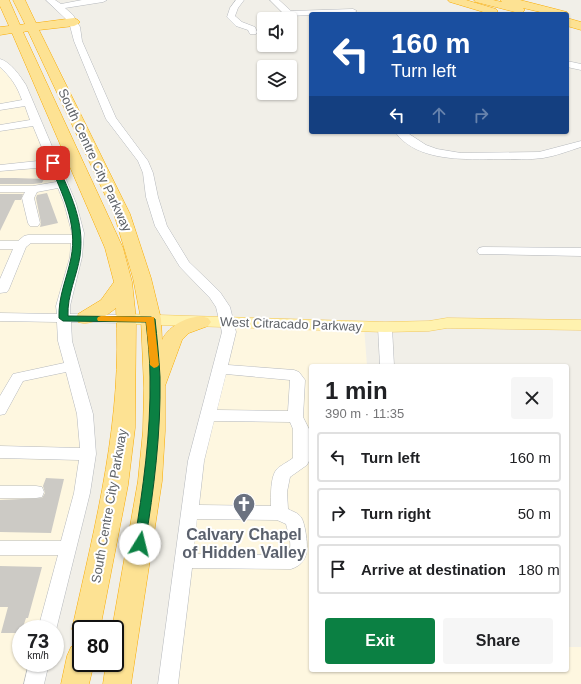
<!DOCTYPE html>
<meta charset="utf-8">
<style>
body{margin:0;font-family:Helvetica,sans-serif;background:#f6f6f6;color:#202124;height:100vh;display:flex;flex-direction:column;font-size:15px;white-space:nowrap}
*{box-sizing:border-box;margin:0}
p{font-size:13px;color:#757577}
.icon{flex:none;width:22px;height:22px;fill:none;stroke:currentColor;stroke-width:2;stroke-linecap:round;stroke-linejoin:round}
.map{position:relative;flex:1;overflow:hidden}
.side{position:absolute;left:309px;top:364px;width:260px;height:308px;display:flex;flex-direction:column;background:#fff;border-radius:4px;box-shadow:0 1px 3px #0004}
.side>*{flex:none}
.banner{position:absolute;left:309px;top:12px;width:260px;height:122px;border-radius:4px;box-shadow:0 1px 3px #0004;background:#1a4fa0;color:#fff;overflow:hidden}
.tools{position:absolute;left:257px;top:12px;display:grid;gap:8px}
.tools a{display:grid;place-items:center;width:40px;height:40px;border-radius:4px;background:#fff;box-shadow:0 1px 3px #0004;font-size:20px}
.speed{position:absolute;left:12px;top:620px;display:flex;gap:8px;font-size:20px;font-weight:700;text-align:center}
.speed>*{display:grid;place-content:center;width:52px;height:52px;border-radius:50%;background:#fff;box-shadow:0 1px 3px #0004;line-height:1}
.speed small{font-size:10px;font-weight:400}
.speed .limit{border:2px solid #111;border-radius:6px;background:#fff;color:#111}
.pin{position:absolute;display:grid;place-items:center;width:34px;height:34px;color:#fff;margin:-17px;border-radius:8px;box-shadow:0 2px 6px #0006}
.me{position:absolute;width:44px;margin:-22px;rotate:9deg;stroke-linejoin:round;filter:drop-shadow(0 0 3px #0008)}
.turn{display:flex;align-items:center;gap:14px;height:84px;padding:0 16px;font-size:18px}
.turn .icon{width:52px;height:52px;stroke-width:2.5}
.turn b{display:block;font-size:28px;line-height:34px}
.lanes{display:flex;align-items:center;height:38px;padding:0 16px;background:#0003;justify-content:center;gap:20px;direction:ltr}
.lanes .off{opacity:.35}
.round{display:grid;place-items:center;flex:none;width:42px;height:42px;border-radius:4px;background:#f6f6f6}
.overview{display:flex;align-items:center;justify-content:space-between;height:68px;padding:0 16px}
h1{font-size:24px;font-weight:700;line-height:30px}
.button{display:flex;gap:8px;margin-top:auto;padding:8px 16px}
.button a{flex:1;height:46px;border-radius:4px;background:#0b8043;color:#fff;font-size:16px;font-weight:700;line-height:46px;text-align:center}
.button a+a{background:#f6f6f6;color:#202124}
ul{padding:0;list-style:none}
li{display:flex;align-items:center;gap:12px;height:50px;margin:0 8px 6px;padding:0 8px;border:2px solid #e0e0e0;border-radius:4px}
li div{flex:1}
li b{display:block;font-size:15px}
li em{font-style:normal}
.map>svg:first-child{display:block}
.commercial{fill:#fef7e0}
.building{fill:#cccac5}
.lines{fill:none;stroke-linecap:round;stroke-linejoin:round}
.minor-casing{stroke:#b5b8bc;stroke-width:1}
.major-casing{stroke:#f2c960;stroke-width:1}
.highway-casing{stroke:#f9ab00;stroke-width:1}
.minor{fill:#fff;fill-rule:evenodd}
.major{fill:#fff2af;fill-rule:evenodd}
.highway{fill:#fde293;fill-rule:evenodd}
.route{fill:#0b8043;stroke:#07532c}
.slow{fill:#f59e0b}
.labels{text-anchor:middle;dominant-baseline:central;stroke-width:4;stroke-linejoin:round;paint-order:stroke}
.street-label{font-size:13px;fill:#5f6368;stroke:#fff}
.near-worship-label{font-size:16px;font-weight:bold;fill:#5b616d;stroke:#fff}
</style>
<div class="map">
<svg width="581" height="684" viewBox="0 0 581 684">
<rect width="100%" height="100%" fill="#f1efe8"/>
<g class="commercial">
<polygon points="0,62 13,74 78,233 63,306 87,429 48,629 21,629 21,663 39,663 34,684 0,684"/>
<polygon points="228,323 364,326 367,366 311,366 311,670 567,670 567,647 581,647 581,684 168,684 182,583"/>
</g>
<g class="building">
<polygon points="0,178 15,178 44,179 42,183 33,184 0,184"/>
<polygon points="47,193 58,223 40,227 41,223 36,198 37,195"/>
<polygon points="0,194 23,194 21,200 15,200 0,231"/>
<polygon points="46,478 64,479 51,533 0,532 0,500 42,498 45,493 43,486"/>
<polygon points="0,566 42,567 28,618 26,618 21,633 1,633 8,607 0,607"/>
</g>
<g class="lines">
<g class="minor-casing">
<g id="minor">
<path d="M 46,0 L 55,0 L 61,4 L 82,0 L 107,0 L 103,2 L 65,8 L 73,15 L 80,27 L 82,41 L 116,118 L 148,161 L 153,173 L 158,197 L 167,226 L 189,262 L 220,292 L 230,307 L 236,332 L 228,365 L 294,370 L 299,372 L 305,380 L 303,417 L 309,429 L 309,461 L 307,465 L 290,477 L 287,492 L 288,509 C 291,511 296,512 299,515 C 303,518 304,525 305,529 C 308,546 310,563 291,569 L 192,568 L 178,684 L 158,684 L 188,461 L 222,332 L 216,307 L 210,298 L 180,267 L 155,226 L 146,197 L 143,173 L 138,161 L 106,119 L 74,41 L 69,22 ZM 226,374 L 290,380 L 288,411 L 217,410 ZM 214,421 L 290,422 L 293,429 L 293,458 C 288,462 281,465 277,469 C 270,476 271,497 271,506 L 199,505 L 204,461 ZM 197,519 L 277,520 L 286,524 C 288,533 294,547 287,555 L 193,554 Z"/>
<polygon points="236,0 244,0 238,8 235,16 242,22 255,27 257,32 256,34 250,34 248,30 236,26 227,17 230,8"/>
<polygon points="270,0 279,0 291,11 353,9 357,11 353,13 311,14 311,15 289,16 286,16"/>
<path d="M 0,59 C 11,62 20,76 26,85 L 76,203 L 84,233 L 82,257 L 70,306 L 70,314 L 126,315 L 131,316 L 133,319 L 131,322 L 126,323 L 71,322 L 72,341 L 93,414 L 96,454 L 90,493 L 55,634 L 55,629 L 38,629 L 58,555 L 0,555 L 0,541 L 61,541 L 74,493 L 79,460 L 0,458 L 0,446 L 80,448 L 77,414 L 66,372 L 23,381 L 5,414 L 0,415 L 0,396 L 13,374 L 64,363 L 58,341 L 57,322 L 0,321 L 0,313 L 57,314 L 56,306 L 70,257 L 71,243 L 31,243 L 26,247 L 9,289 L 7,292 L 0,293 L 0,279 L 13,249 L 0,249 L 0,241 L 18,241 L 24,236 L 28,235 L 72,235 L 72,233 L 64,203 L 58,188 L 37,192 L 34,198 L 40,223 L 38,226 L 30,226 L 28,223 L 22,198 L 25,192 L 0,192 L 0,186 L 33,186 L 56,182 L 49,167 L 0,171 L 0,165 L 47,160 L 33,126 L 0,131 L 0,125 L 30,120 L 25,106 L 0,110 L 0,104 L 22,100 C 17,86 11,77 0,67 Z"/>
<polygon points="567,61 581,64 581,70 567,67"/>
<path d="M 395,132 L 406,132 L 426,145 L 437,149 L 461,153 L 539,152 L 581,141 L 581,147 C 568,151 556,156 543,158 C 529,160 514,159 500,159 C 466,159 418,163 395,132 Z"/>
<polygon points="483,247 581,248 581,256 479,254 477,251 479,248"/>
<polygon points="385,323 390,324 392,327 394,366 380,366 378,327 380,324"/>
<polygon points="0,486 36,486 42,487 44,492 42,497 36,498 0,498"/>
<polygon points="29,663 49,663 44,684 24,684"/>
</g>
</g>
<g class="major-casing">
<polygon id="major" points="126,314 385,322 429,321 447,318 581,320 581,330 447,328 429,331 385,332 126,324 120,323 118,319 120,315"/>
</g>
<g class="highway-casing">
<g id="highway">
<path d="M 0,0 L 9,0 L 20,25 L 25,24 L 13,0 L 25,0 L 36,23 L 74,18 L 78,20 L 80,22 L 78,24 L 74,26 L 39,30 L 130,214 L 151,278 L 161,319 L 162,340 C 169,325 192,313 208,318 L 211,322 L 208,326 L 189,333 L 182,340 L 165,386 L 165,431 L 162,481 L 131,684 L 103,684 L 106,663 L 115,663 L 115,629 L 112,629 L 138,481 L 143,431 L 144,388 L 141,319 L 133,278 L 114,214 L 28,31 L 23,32 L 123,248 L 132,282 L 136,319 L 135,428 L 128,485 L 100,629 L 81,629 L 81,639 L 76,638 L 72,629 C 96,521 123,419 116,308 C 106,316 92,326 78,322 L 75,318 L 78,314 L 101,300 L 114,282 L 105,248 L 12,33 L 0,35 L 0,27 L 9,26 L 0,6 Z"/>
<polygon points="448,0 466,0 496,9 498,11 496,13 490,14 450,2"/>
<polygon points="474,0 493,0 502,2 500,0 520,0 567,12 569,14 567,16 567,14 549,14 523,8 525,10 523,12 519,13 476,2"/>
<polygon points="567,18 581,22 581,30 567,26"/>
<polygon points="81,643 81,663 94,663 89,684 61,684 67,656 71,647"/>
</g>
</g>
<use href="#minor" class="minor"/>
<use href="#major" class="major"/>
<use href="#highway" class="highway"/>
</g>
<path class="route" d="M 51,161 L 57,163 C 70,194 85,221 80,256 C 77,276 67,295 68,316 L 151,317 L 155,319 C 157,338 159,358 160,377 C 161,433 154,489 145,544 L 144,547 L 140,548 L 136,547 L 134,544 C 143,489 151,433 150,377 C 150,359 148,340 146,322 L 63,321 L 59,318 C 58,297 67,278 71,258 C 78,224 62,193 49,163 Z"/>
<polygon class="slow" points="101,316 154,317 159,365 157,367 154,368 150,365 146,322 98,321 97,319 98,317"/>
<defs>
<g id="church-pin" transform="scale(1.15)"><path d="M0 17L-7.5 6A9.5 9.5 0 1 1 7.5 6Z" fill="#6b7280" stroke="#fff"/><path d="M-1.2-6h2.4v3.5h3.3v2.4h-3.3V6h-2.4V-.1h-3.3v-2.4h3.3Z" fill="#fff"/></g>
</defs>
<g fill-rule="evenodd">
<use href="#church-pin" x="244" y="504"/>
</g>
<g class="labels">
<g class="street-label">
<text transform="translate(95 160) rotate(65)">South Centre City Parkway</text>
<text transform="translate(291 324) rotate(2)">West Citracado Parkway</text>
<text transform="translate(109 506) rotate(-80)">South Centre City Parkway</text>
</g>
<g class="near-worship-label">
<text x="244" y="534">Calvary Chapel<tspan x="244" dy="18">of Hidden Valley</tspan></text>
</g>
</g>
</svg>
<div class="tools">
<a><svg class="icon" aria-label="sound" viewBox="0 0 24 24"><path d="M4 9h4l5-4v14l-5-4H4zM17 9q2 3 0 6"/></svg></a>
<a><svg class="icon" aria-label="layers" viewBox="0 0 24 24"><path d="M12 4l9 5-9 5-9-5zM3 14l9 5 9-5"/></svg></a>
</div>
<div class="speed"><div>73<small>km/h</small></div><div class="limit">80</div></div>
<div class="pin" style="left:53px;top:163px;background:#d93025"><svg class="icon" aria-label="arrive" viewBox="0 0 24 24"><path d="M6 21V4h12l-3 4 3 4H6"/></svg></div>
<svg class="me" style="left:140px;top:544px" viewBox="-20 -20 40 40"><circle r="19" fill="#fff"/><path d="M0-13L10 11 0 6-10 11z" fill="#0b8043"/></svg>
<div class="banner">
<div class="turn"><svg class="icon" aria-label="left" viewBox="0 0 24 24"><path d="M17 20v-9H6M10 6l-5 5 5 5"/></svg><div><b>160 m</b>Turn left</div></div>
<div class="lanes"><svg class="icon" aria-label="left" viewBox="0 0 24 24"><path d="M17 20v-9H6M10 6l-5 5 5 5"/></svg><svg class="icon off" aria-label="ahead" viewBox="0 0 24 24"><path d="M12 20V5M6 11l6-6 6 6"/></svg><svg class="icon off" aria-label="right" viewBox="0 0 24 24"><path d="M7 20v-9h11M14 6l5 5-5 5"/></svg></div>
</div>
<section class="side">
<div class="overview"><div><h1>1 min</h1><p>390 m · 11:35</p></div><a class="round"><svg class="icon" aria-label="close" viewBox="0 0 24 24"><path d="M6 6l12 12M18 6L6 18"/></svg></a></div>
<ul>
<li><svg class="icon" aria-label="left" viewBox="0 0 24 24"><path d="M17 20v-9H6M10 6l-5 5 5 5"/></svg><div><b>Turn left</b></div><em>160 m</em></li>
<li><svg class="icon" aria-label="right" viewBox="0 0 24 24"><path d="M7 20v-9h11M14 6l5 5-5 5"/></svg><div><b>Turn right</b></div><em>50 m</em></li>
<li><svg class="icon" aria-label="arrive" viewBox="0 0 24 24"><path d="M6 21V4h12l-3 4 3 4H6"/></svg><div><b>Arrive at destination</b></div><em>180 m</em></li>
</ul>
<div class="button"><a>Exit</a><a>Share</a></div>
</section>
</div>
